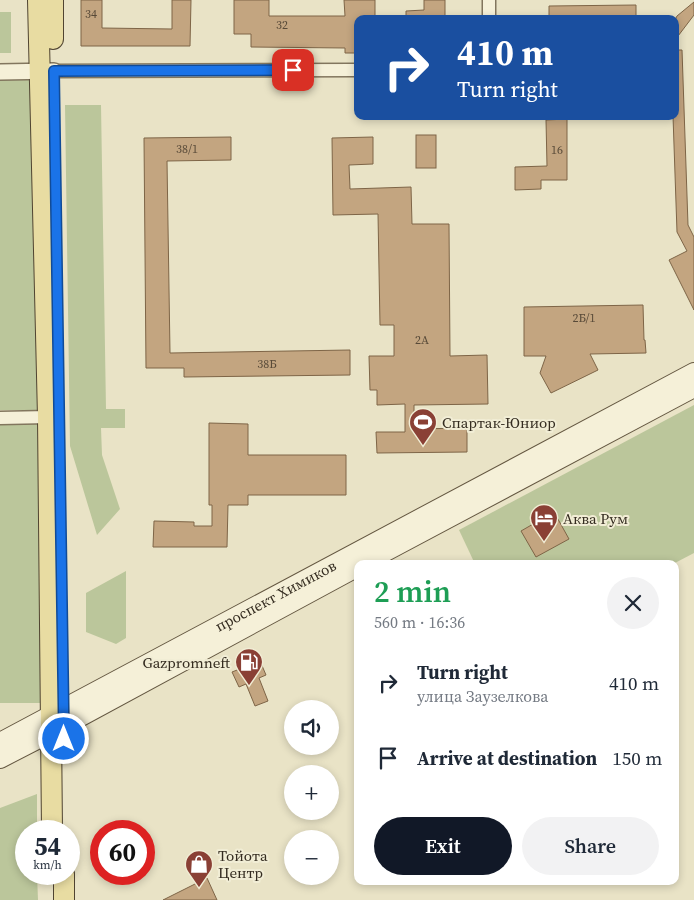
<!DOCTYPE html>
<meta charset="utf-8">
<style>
body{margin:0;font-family:"Source Serif 4",serif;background:#f2f2f3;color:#1f2937;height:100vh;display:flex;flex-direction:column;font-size:19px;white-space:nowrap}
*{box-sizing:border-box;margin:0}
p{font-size:16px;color:#747a83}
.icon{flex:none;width:28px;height:28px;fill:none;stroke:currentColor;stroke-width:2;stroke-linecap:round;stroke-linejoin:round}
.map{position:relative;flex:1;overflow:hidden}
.sheet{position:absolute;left:354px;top:560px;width:325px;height:325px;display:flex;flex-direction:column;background:#fff;border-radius:10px;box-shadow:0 2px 8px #0003}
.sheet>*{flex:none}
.banner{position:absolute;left:354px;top:15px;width:325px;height:105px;border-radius:10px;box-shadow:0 2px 8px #0003;background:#1a4fa0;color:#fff;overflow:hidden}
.controls{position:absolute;left:284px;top:700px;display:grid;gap:10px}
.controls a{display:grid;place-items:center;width:55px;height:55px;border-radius:50%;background:#fff;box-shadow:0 2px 8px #0003;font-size:25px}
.speed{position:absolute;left:15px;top:820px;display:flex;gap:10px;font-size:25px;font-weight:700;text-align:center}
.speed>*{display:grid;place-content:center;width:65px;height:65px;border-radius:50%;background:#fff;box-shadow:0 2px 8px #0003;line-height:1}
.speed small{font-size:12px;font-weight:400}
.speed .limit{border:8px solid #d22;background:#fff;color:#111}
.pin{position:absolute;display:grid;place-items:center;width:42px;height:42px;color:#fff;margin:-21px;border-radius:10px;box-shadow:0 2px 8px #0006}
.me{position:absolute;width:55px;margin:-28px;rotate:0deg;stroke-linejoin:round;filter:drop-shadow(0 0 4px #0008)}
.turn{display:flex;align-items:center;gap:18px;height:105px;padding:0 20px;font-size:22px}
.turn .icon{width:65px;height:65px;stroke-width:2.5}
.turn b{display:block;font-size:35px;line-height:42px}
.round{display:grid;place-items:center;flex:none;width:52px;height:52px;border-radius:26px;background:#f2f2f3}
.head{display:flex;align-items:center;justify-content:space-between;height:85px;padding:0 20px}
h1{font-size:30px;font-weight:600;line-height:38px;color:#1e9e55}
.primary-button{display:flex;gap:10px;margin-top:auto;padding:10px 20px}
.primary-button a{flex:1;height:58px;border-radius:30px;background:#111827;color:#fff;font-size:20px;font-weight:600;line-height:58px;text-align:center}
.primary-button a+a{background:#f2f2f3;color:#1f2937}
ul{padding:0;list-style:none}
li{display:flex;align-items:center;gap:15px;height:75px;padding:0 20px}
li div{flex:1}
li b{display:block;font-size:19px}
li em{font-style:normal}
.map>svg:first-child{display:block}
.green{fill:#bbc69b}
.building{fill:#c3a580;stroke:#7e6547}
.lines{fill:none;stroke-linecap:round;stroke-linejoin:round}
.minor-casing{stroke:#82765e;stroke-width:15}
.tertiary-casing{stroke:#82765e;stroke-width:18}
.secondary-casing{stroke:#645741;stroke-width:20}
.primary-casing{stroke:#504431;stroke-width:22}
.minor{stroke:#f5f0d8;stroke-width:12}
.tertiary{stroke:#f5f0d8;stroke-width:15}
.secondary{stroke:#f5f0d8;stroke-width:18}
.primary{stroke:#e8dca2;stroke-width:20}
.route-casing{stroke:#114b97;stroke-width:12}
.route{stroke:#1a73e8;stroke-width:9}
.labels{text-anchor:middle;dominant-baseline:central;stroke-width:4;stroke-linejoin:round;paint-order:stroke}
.number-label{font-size:12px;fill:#584a38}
.poi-label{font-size:15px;fill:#342c20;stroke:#f1edd5;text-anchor:start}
.street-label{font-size:15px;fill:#342c20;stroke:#f1edd5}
</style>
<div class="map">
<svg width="694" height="900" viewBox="0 0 694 900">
<rect width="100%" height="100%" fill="#e9e3c6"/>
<g class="green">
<rect x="0" y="12" width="11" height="41"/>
<polygon points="0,80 37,80 40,410 0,410"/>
<polygon points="65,105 101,105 106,409 125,409 125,428 101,428 102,455 120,509 97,535 70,446"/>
<polygon points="694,405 694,553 673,564 475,564 459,530"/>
<polygon points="40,423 45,703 0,703 0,424"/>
<polygon points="126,571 126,638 116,644 86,632 86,593"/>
<polygon points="37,794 37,831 26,831 26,874 37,874 38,900 0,900 0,808"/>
</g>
<g class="building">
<polygon points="81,0 102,0 102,28 172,29 172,0 191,0 190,46 81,46"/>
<polygon points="234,0 269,0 269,16 345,16 344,0 375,0 375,19 358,19 358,53 345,53 345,48 251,47 251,34 234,34"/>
<polygon points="424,0 445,0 445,19 406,19 406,11 424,10"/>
<polygon points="694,2 694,15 675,40 675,20 677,16"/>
<polygon points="636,5 636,19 549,19 549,6"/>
<polygon points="675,50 682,50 688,225 694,237 694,310 669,260 687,251 677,232 673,116 675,116"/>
<polygon points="567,119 567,180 541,180 541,189 515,190 515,167 547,166 546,120"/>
<rect x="416" y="135" width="20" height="33"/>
<polygon points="231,137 231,160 167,161 170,353 350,350 350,375 184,377 184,368 146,368 144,138"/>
<polygon points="373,137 373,164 349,165 350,189 411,187 412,224 449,224 450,356 487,355 488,404 414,405 414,429 467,428 467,452 377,453 376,432 405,432 405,404 377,405 377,390 370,390 369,356 394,356 394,325 380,325 378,214 333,215 332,138"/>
<polygon points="643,305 644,340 645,340 646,353 590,354 598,370 551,393 540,373 546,356 524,356 524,307"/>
<polygon points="209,423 248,424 248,455 346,455 346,495 248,495 248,505 228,505 227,547 153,547 154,521 194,522 194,526 212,526 212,505 209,505"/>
<polygon points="554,512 569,539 536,557 521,531"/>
<polygon points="260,661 266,675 259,678 268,701 255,706 246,684 239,687 232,672"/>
<polygon points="207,878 217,900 163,900"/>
</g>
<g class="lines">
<g class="minor-casing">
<g id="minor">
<polyline points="489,0 489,19"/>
<polyline points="54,71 358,70"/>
<polyline points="0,418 48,417"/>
</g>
</g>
<g class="tertiary-casing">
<polyline id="tertiary" points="0,72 54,71"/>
</g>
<g class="secondary-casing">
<g id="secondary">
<polyline points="363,564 694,388"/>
<path id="s1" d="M 0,742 L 694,372"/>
<polyline points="0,759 64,726 358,567"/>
</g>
</g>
<g class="primary-casing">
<g id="primary">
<polyline points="38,0 48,417 52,831"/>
<polyline points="53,0 53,39"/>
<polyline points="64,874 64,900"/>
</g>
</g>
<use href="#minor" class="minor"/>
<use href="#tertiary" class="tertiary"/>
<use href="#secondary" class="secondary"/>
<use href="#primary" class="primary"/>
</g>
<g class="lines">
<g class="route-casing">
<polyline id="route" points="64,739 54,71 293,70"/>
</g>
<use href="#route" class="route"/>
</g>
<defs>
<g id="stadium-pin" transform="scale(1.4375)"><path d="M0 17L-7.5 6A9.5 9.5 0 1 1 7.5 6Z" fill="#8a4035" stroke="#f1edd5"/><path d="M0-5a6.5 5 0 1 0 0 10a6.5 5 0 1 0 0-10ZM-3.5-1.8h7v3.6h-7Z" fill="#fff"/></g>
<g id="hotel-pin" transform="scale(1.4375)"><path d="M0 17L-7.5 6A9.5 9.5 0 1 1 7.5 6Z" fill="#8a4035" stroke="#f1edd5"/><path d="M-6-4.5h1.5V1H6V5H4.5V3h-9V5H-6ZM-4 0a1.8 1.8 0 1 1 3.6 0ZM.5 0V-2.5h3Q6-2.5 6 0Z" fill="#fff"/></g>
<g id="fuel-pin" transform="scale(1.4375)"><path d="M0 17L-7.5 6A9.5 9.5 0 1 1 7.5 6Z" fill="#8a4035" stroke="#f1edd5"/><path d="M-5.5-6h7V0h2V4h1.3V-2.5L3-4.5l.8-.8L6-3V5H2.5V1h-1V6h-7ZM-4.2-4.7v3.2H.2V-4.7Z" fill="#fff"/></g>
<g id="shop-pin" transform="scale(1.4375)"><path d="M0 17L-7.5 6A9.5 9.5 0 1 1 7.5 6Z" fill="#8a4035" stroke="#f1edd5"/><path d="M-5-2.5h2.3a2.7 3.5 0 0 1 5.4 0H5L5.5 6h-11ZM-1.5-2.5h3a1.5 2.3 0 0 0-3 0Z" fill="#fff"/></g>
</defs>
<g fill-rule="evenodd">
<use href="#stadium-pin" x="423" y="422"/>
<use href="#hotel-pin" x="544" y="518"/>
<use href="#fuel-pin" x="249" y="662"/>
<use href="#shop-pin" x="199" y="864"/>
</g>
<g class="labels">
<g class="number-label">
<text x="91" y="14">34</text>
<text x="282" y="25">32</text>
<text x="187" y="149">38/1</text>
<text x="557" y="150">16</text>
<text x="584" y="318">2Б/1</text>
<text x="422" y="340">2А</text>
<text x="267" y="364">38Б</text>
</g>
<g class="poi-label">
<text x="442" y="422">Спартак-Юниор</text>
<text x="563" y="518">Аква Рум</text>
<text x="230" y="662" text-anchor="end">Gazpromneft</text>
<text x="218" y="855">Тойота<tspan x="218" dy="17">Центр</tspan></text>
</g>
<g class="street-label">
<text stroke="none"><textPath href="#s1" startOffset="312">проспект Химиков</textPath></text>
</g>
</g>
</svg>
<div class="controls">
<a><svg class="icon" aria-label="sound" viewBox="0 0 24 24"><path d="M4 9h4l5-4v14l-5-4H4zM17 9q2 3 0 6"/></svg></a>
<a>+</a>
<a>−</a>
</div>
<div class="speed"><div>54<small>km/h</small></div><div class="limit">60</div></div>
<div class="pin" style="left:293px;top:70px;background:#d93025"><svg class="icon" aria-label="arrive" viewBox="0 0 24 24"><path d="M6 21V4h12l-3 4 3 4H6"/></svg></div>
<svg class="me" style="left:64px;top:739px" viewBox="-20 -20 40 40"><circle r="17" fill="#1a73e8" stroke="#fff" stroke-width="3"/><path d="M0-11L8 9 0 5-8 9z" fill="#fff"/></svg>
<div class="banner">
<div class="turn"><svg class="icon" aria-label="right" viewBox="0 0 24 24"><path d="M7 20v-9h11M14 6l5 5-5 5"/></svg><div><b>410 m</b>Turn right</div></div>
</div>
<section class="sheet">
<div class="head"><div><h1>2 min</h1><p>560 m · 16:36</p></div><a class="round"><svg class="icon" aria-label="close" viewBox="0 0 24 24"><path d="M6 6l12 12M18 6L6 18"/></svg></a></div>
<ul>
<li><svg class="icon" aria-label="right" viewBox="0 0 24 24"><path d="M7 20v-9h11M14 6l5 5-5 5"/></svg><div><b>Turn right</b><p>улица Заузелкова</p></div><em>410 m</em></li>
<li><svg class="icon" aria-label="arrive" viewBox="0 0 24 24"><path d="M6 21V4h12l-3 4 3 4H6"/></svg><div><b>Arrive at destination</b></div><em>150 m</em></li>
</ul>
<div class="primary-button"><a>Exit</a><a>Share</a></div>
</section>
</div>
